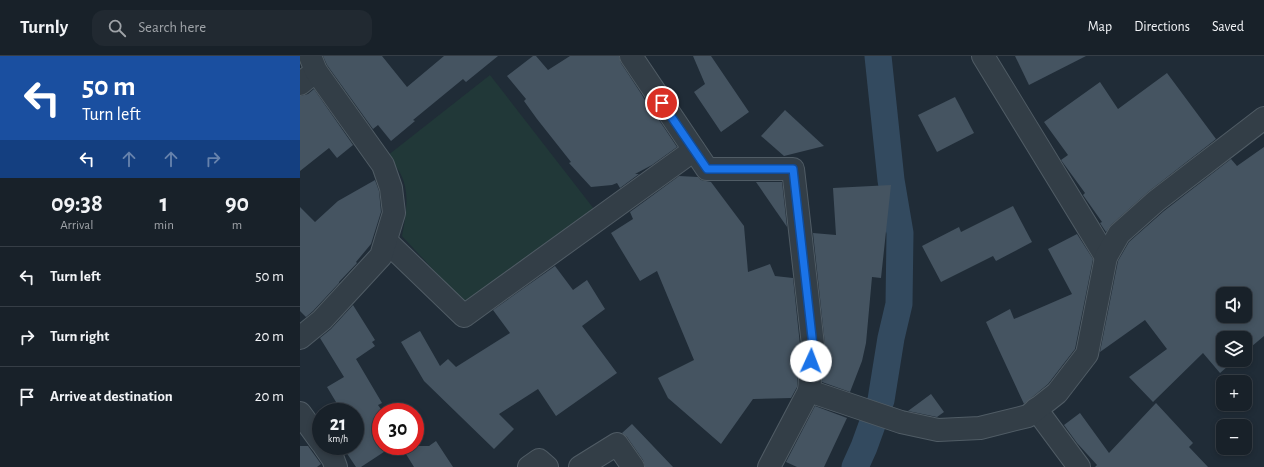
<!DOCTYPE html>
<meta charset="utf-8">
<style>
body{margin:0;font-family:"Alegreya Sans",sans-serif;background:#212931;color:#f1f3f6;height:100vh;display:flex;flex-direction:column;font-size:15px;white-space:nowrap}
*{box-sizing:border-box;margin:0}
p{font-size:13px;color:#9fa3a8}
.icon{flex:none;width:22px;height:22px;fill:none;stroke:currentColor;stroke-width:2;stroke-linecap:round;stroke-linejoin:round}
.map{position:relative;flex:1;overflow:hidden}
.drawer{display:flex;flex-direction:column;background:#182129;width:300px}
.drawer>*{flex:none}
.guide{background:#1a4fa0;color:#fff;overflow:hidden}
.tools{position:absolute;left:916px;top:231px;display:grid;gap:8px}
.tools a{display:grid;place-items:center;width:36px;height:36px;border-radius:8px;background:#182129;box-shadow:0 2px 6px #0003,0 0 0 1px #363e46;font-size:20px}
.speed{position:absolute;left:12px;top:347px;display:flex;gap:8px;font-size:20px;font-weight:700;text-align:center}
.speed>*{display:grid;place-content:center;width:52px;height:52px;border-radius:50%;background:#182129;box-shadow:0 2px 6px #0003,0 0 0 1px #363e46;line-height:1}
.speed small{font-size:10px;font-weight:400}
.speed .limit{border:6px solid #d22;background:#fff;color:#111}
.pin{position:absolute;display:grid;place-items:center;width:34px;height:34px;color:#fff;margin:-17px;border:2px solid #fff;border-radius:50%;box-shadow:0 1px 4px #0007}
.me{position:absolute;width:44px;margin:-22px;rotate:2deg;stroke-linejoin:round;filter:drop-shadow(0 0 3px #0008)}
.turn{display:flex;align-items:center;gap:14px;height:84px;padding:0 16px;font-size:18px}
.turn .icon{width:52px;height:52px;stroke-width:2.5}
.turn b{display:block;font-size:28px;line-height:34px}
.lanes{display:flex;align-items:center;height:38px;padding:0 16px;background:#0003;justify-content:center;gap:20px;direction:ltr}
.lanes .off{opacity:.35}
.eta{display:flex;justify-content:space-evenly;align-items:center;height:68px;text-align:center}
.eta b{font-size:24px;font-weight:600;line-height:28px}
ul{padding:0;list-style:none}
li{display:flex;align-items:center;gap:12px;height:60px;padding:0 16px;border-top:1px solid #363e46}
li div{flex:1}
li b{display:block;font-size:15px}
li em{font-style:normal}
header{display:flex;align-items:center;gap:24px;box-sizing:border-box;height:56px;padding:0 20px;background:#182129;border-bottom:1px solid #363e46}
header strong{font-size:19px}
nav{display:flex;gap:22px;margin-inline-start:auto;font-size:14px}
.search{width:280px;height:36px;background:#212931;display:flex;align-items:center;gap:10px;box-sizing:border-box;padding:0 14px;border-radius:12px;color:#9fa3a8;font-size:15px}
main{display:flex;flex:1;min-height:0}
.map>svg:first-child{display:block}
.green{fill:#213838}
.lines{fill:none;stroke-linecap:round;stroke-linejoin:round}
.canal{stroke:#334a5f;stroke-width:27}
.building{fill:#455461;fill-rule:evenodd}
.minor-casing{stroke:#505c65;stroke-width:24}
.minor{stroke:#333e47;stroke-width:22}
.route-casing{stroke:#114b97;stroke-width:10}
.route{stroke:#1a73e8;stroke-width:7}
</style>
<header>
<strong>Turnly</strong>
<div class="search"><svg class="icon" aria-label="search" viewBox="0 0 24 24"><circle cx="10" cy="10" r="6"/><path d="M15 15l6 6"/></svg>Search here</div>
<nav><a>Map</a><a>Directions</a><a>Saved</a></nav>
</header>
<main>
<section class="drawer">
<div class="guide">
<div class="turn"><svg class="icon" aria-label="left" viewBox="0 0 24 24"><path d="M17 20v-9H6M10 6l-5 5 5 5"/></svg><div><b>50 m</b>Turn left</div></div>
<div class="lanes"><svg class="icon" aria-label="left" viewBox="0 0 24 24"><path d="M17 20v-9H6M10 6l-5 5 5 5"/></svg><svg class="icon off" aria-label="ahead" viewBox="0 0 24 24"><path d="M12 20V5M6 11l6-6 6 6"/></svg><svg class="icon off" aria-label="ahead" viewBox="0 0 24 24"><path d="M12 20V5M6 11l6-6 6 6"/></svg><svg class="icon off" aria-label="right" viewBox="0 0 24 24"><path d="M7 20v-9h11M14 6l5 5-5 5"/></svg></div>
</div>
<div class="eta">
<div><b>09:38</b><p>Arrival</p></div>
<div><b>1</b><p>min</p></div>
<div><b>90</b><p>m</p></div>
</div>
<ul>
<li><svg class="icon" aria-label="left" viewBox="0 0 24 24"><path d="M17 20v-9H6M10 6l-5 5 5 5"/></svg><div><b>Turn left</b></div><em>50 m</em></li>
<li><svg class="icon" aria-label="right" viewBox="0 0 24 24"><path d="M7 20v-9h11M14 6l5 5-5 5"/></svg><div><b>Turn right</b></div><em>20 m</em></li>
<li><svg class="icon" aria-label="arrive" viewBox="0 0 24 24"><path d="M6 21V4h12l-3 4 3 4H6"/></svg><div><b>Arrive at destination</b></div><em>20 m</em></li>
</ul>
</section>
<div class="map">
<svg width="964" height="411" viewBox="0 0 964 411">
<rect width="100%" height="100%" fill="#202c37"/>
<path class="green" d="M 190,19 L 294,153 L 165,248 L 102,180 C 106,159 111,135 99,115 C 96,110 91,105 87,100 Z"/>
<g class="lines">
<polyline class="canal" points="555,411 564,391 581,344 591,282 599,248 600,177 591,124 578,0"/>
</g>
<g class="building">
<polygon points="23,0 82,0 107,31 144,0 198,0 166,26 163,23 113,64 115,65 91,85 78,69 73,73 27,9"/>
<polygon points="233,0 236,0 248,14 270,0 319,0 321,7 342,39 348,50 349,49 377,91 352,109 335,118 339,118 320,132 317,127 312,129 291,131 269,107 271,106 237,63 224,45 226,43 207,20"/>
<polygon points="393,0 411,0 449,56 421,76 394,36 405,28"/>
<polygon points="715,0 786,0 729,29"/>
<polygon points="867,17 916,83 848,136 811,169 806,176 800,167 802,166 783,139 785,137 761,104 768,99 744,66 800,26 818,53"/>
<polygon points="14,33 53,89 37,102 29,92 0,115 0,40 8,38"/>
<polygon points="655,41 674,77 637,96 618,59"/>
<polygon points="485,54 524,90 484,100 461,80"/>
<path d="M 964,91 L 964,280 L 945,296 L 945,282 L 923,282 L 923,304 L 935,304 L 920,317 L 903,297 L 853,346 L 829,321 L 867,293 L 845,264 L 800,296 L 818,205 L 829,186 L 864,155 L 931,103 L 937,110 ZM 923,238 L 945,238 L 945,260 L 923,260 Z"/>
<polygon points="379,120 398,121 401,124 411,126 444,170 448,216 470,208 475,220 493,222 500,289 497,331 491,342 453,343 421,388 368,342 358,322 394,304 357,215 340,225 311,177 333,163 330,156"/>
<polygon points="75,124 79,135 81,156 71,188 56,206 57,207 39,226 39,227 13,255 6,261 0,255 0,151 15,166 38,145"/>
<polygon points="456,126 482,126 487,171"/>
<polygon points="591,129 581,222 572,221 566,287 562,305 550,336 522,326 525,288 513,177 536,179 533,132"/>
<polygon points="713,150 732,186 696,205 693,200 641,226 622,190 659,171 661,176"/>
<polygon points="777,178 793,203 775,293 748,328 724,348 686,266 710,253 714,263 772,238 748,193"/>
<polygon points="255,210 273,234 287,224 305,253 282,270 317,317 256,360 238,333 199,358 214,373 194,393 124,325 101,286 120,275 140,310 148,303 156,311 210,277 193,254"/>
<polygon points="53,249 75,284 72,286 75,290 56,303 82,347 78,349 83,356 81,356 81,390 93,390 61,411 56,411 44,393 42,395 39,390 55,390 55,356 42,356 27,331 44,321 20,282 31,273"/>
<polygon points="631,338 644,356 637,361 608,355"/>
<polygon points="856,347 893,387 889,391 908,411 795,411 797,409 777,387 764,369 780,357 809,397"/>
<polygon points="515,350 547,362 524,411 497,411 486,406"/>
<polygon points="332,368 373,411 345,411 343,404 327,381 322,377"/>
<polygon points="136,385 153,411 114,411 101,390 129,390"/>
<polygon points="0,390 8,390 21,408 17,411 0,411"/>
</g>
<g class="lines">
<g class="minor-casing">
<g id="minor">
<polyline points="331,0 407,113 493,113 513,289 509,335"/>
<polyline points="683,0 806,201"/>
<polyline points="0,28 16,15"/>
<polyline points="86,185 164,260 394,94"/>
<polyline points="0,282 22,264 81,200 94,157 91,132 83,109 16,15 10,0"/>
<polyline points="736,353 779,411"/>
<polyline points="0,357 21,386"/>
<polyline points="24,390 33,403 36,411"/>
<polyline points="229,411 239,404 247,411"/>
<polyline points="280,411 317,388 333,411"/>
<polyline points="469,411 509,335 601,366 638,374 680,372 728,360 757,337 787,298 806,201 819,178 856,145 964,62"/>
</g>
</g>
<use href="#minor" class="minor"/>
</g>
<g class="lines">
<g class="route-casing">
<polyline id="route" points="362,47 407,113 493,113 513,290 511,305"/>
</g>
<use href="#route" class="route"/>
</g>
</svg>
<div class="tools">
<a><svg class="icon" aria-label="sound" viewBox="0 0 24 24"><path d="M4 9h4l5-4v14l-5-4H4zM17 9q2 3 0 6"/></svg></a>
<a><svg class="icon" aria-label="layers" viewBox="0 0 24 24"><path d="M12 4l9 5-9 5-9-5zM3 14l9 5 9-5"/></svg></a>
<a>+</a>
<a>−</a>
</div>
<div class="speed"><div>21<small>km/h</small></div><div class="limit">30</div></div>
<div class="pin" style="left:362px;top:47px;background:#d93025"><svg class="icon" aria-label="arrive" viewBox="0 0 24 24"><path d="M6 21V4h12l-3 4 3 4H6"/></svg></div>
<svg class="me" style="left:511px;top:305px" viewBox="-20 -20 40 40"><circle r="19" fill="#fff"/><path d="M0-13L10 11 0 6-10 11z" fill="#1a73e8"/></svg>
</div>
</main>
